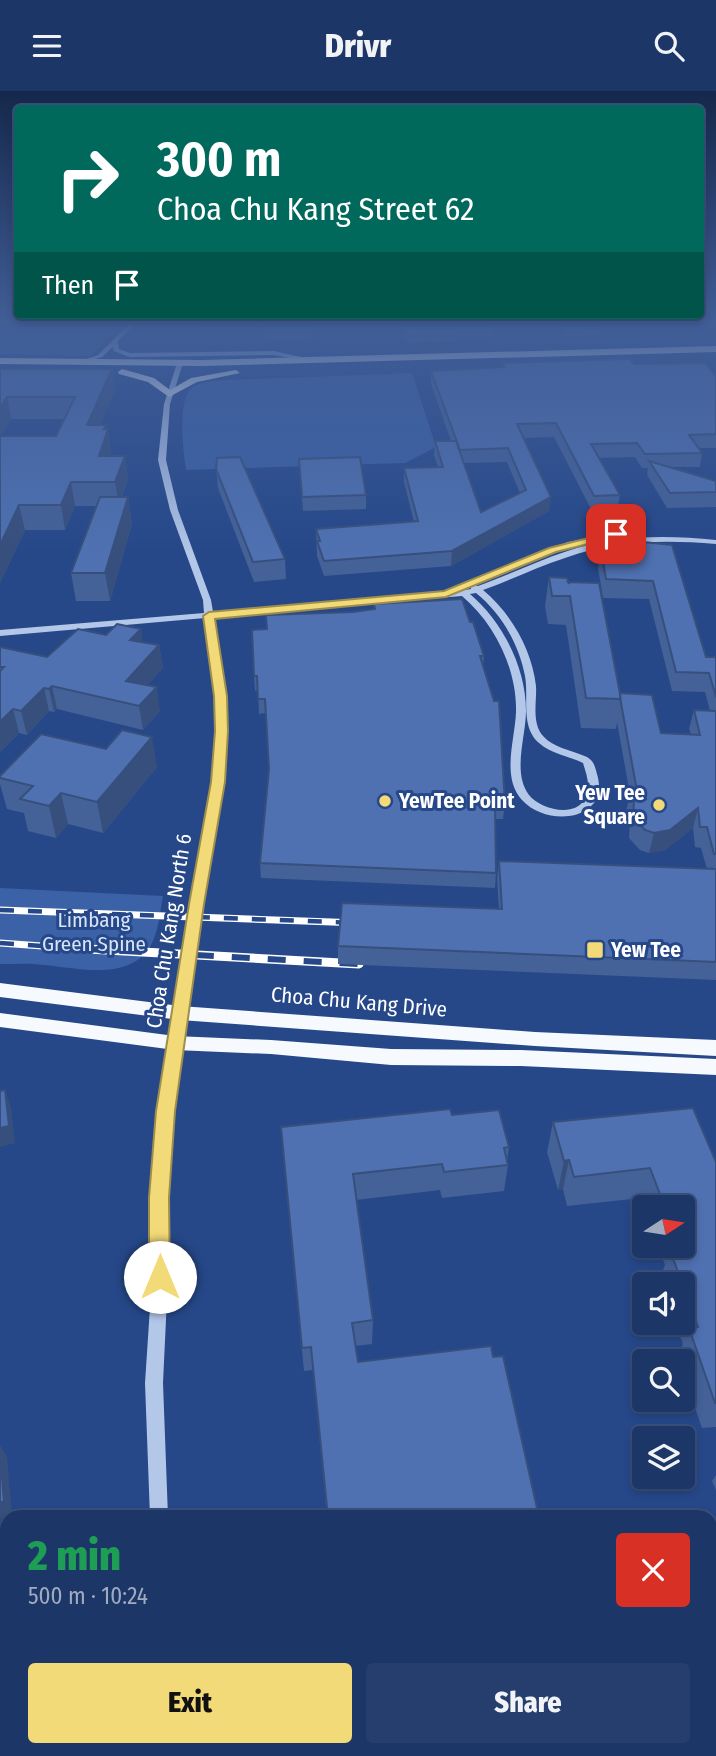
<!DOCTYPE html>
<meta charset="utf-8">
<style>
body{margin:0;font-family:"Fira Sans Condensed",sans-serif;background:#253e6d;color:#f1f3f6;height:100vh;display:flex;flex-direction:column;font-size:26px;white-space:nowrap}
*{box-sizing:border-box;margin:0}
p{font-size:23px;color:#a0abc0}
.icon{flex:none;width:38px;height:38px;fill:none;stroke:currentColor;stroke-width:2;stroke-linecap:round;stroke-linejoin:round}
.map{position:relative;flex:1;overflow:hidden}
.drawer{position:absolute;left:0px;top:1419px;width:718px;height:247px;display:flex;flex-direction:column;background:#1c3667;border-radius:21px 21px 0 0;box-shadow:0 4px 10px #0003,0 0 0 2px #3a507b}
.drawer>*{flex:none}
.guide{position:absolute;left:14px;top:14px;width:690px;height:214px;border-radius:7px;box-shadow:0 4px 10px #0003,0 0 0 2px #3a507b;background:#00695c;color:#fff;overflow:hidden}
.needle{width:46px;rotate:78deg}
.buttons{position:absolute;left:632px;top:1104px;display:grid;gap:14px}
.buttons a{display:grid;place-items:center;width:63px;height:63px;border-radius:7px;background:#1c3667;box-shadow:0 4px 10px #0003,0 0 0 2px #3a507b;font-size:35px}
.pin{position:absolute;display:grid;place-items:center;width:60px;height:60px;color:#fff;margin:-30px;border-radius:14px;box-shadow:0 4px 10px #0006}
.me{position:absolute;width:77px;margin:-38px;rotate:0deg;stroke-linejoin:round;filter:drop-shadow(0 0 5px #0008)}
.turn{display:flex;align-items:center;gap:24px;height:147px;padding:0 28px;font-size:32px}
.turn .icon{width:91px;height:91px;stroke-width:2.5}
.turn b{display:block;font-size:49px;line-height:60px}
.then{display:flex;align-items:center;height:66px;padding:0 28px;background:#0003;gap:14px;font-size:26px}
.round{display:grid;place-items:center;flex:none;width:74px;height:74px;border-radius:7px;background:#253e6d}
.head{display:flex;align-items:center;justify-content:space-between;height:119px;padding:0 28px}
h1{font-size:42px;font-weight:800;line-height:52px;color:#1e9e55}
.cta{display:flex;gap:14px;margin-top:auto;padding:14px 28px}
.cta a{flex:1;height:80px;border-radius:7px;background:#f2da78;color:#111;font-size:28px;font-weight:800;line-height:80px;text-align:center}
.cta a+a{background:#253e6d;color:#f1f3f6}
header{display:flex;justify-content:space-between;align-items:center;height:91px;padding:0 28px;background:#1c3667;font-size:32px;font-weight:800}
.map>svg:first-child{display:block}
.green{fill:#3b61a6}
.lines{fill:none;stroke-linecap:round;stroke-linejoin:round}
.minor{fill:#b3c7e9;fill-rule:evenodd}
.major{fill:#f6f9fe;fill-rule:evenodd}
.rail-far1-casing{stroke:#fff;stroke-width:7}
.rail-casing{stroke:#fff;stroke-width:9}
.rail-far1{stroke:#264889;stroke-width:4.5;stroke-dasharray:14;stroke-linecap:butt}
.rail{stroke:#264889;stroke-width:6;stroke-dasharray:18;stroke-linecap:butt}
.wall{fill:#446198;fill-rule:evenodd}
.shaded-wall{fill:#374f7c}
.building{fill:#4f71b1;stroke:#374f7c;stroke-width:2}
.route{fill:#f2da78;stroke:#9d8e4e;stroke-width:2}
.poi-dot{fill:#f2da78;stroke:#264889;stroke-width:2.5}
.labels{text-anchor:middle;dominant-baseline:central;stroke-width:6;stroke-linejoin:round;paint-order:stroke}
.poi-label{font-size:21px;font-weight:bold;fill:#fff;stroke:#264889;text-anchor:start}
.park-label{font-size:21px;fill:#d7e3f7;stroke:#264889}
.street-label{font-size:21px;fill:#fff;stroke:#264889}
</style>
<header><svg class="icon" aria-label="menu" viewBox="0 0 24 24"><path d="M4 6h16M4 12h16M4 18h16"/></svg>Drivr<svg class="icon" aria-label="search" viewBox="0 0 24 24"><circle cx="10" cy="10" r="6"/><path d="M15 15l6 6"/></svg></header>
<div class="map">
<svg width="716" height="1665" viewBox="0 0 716 1665">
<rect width="100%" height="100%" fill="#264889"/>
<g class="green">
<polygon points="0,230 125,230 90,265 0,263"/>
<path d="M 412,282 L 436,356 L 405,372 L 186,379 C 183,360 178,315 189,300 C 196,290 215,290 226,289 Z"/>
<path d="M 0,797 L 163,805 C 160,820 159,840 151,854 C 130,891 78,877 44,874 C 30,872 15,873 0,873 Z"/>
</g>
<g class="lines">
<g class="minor">
<polygon points="132,230 138,230 118,250 119,258 130,262 274,260 314,269 311,271 274,264 129,266 114,260 113,256 102,266 81,272 81,270 98,264"/>
<path d="M 180,270 L 183,272 L 170,313 L 166,369 L 178,419 L 211,509 L 213,521 L 457,500 L 461,497 L 465,499 L 471,498 L 471,494 L 478,495 L 486,492 C 516,481 546,466 577,457 C 622,444 669,444 716,449 L 716,453 C 665,449 614,449 565,467 C 537,476 511,489 483,499 C 511,522 532,559 536,595 C 537,611 531,633 544,646 C 553,656 570,659 582,664 C 593,668 594,672 597,683 C 611,730 547,737 522,709 C 501,686 515,649 516,621 C 517,578 495,533 462,505 L 214,526 L 225,605 L 227,640 L 220,718 L 202,813 L 172,1020 L 167,1107 L 168,1186 L 163,1292 L 168,1426 L 150,1426 L 145,1292 L 152,1186 L 151,1107 L 158,1020 L 190,813 L 210,718 L 217,640 L 215,605 L 205,527 L 0,545 L 0,539 L 204,522 L 203,509 L 170,419 L 158,369 L 164,313 L 177,272 ZM 476,502 C 501,522 519,553 525,585 C 529,607 520,635 539,652 C 551,663 569,665 583,672 C 586,682 590,692 587,703 C 580,728 542,720 529,704 C 512,682 526,645 526,620 C 526,577 503,531 470,503 Z"/>
<polygon points="634,439 637,439 637,443 573,455 534,470 530,468 568,451"/>
<rect x="169" y="1659" width="22" height="6"/>
</g>
<g class="major">
<polygon points="716,255 716,261 201,275 0,273 0,267 201,269"/>
<polygon points="122,278 154,287 170,299 191,287 236,279 240,282 197,291 169,306 148,291 119,283 118,281"/>
<polygon points="0,892 180,915 535,941 716,949 716,965 535,955 180,929 0,906"/>
<polygon points="0,922 175,945 271,949 391,958 521,959 716,968 716,984 521,975 391,974 271,963 175,959 0,936"/>
</g>
<g class="rail-far1-casing">
<g id="rail-far1">
<polyline points="0,819 360,832"/>
<polyline points="0,852 112,860"/>
</g>
</g>
<g class="rail-casing">
<polyline id="rail" points="88,858 359,873"/>
</g>
<use href="#rail-far1" class="rail-far1"/>
<use href="#rail" class="rail"/>
</g>
<g class="wall">
<polygon points="201,230 311,230 313,240 314,248 265,250 264,238 201,240"/>
<polygon points="399,230 489,230 495,239 494,245 457,247 457,250 408,252"/>
<polygon points="558,230 599,230 602,234 601,244 567,245"/>
<path d="M 502,272 L 634,273 L 716,285 L 716,357 L 699,357 L 702,362 L 700,376 L 671,376 L 716,390 L 716,416 L 667,417 L 647,384 L 648,377 L 642,377 L 635,366 L 599,367 L 620,404 L 617,419 L 592,420 L 554,346 L 524,347 L 549,420 L 451,475 L 324,485 L 317,465 L 316,438 L 414,431 L 404,391 L 404,377 L 438,376 L 434,364 L 435,350 L 451,350 L 431,293 L 431,280 L 502,276 ZM 507,371 L 520,402 L 481,421 L 464,372 Z"/>
<path d="M 0,278 L 112,278 L 115,299 L 100,334 L 106,334 L 106,338 L 108,338 L 111,361 L 110,365 L 125,365 L 128,388 L 122,406 L 128,406 L 132,433 L 110,510 L 76,510 L 71,482 L 96,415 L 75,415 L 65,439 L 25,439 L 0,492 ZM 11,328 L 65,328 L 56,345 L 1,345 Z"/>
<polygon points="299,368 366,404 366,418 303,420"/>
<polygon points="216,378 285,468 286,488 254,491 218,397"/>
<polygon points="643,451 706,566 716,566 716,889 338,873 338,855 499,818 497,787 499,770 707,778 701,757 695,756 693,737 665,759 649,762 640,759 629,747 630,730 625,724 630,704 617,631 616,638 581,637 566,534 548,533 545,515 549,486 568,491 620,602 661,642 691,643 689,638 694,619 710,620 705,601 672,600 649,508 603,507 598,477 601,459 641,460"/>
<polygon points="374,513 470,531 484,565 483,575 505,713 503,728 495,728 496,782 495,797 261,787 260,772 269,678 266,622 259,623 258,599 255,600 254,585 353,521 374,518"/>
<polygon points="141,538 142,551 159,554 163,577 147,594 160,620 143,639 57,618 54,621 49,620 27,644 19,642 0,661 0,556 47,566 106,544"/>
<polygon points="157,676 103,742 68,733 56,747 28,740 24,722 7,718 0,693 0,685"/>
<polygon points="452,1024 509,1056 507,1070 508,1074 504,1100 442,1107 440,1099 356,1109 373,1229 372,1253 355,1255 358,1271 493,1266 539,1426 327,1426 313,1279 304,1280 283,1062"/>
<polygon points="553,1031 716,1071 716,1336 702,1337 682,1279 682,1270 680,1270 678,1264 683,1253 675,1232 682,1232 682,1194 662,1194 660,1187 665,1174 658,1155 682,1155 682,1116 645,1116 641,1107 567,1115 563,1098 558,1099 547,1061"/>
<polygon points="716,1384 716,1399 712,1390"/>
</g>
<g class="shaded-wall">
<polygon points="112,278 115,299 91,357 87,334"/>
<polygon points="7,306 11,328 0,348 0,317"/>
<polygon points="106,334 107,341 108,338 111,361 102,388 99,365"/>
<polygon points="125,365 128,388 119,415 115,391"/>
<polygon points="71,391 75,415 65,439 61,414"/>
<polygon points="128,406 132,433 110,510 105,482"/>
<polygon points="551,406 549,420 451,475 452,460"/>
<polygon points="19,414 25,439 0,492 0,454"/>
<polygon points="141,538 144,561 130,549"/>
<polygon points="159,554 163,577 130,613 126,590"/>
<polygon points="52,595 57,618 54,621 49,598"/>
<polygon points="157,596 160,620 143,639 139,615"/>
<polygon points="44,597 49,620 27,644 21,620"/>
<polygon points="13,618 19,642 0,661 0,631"/>
<polygon points="152,646 157,676 103,742 97,711"/>
<polygon points="61,702 68,733 56,747 49,715"/>
<polygon points="698,717 693,737 665,759 649,762 654,742"/>
<polygon points="5,999 11,1016 15,1052 0,1056 0,1037"/>
<polygon points="569,1069 563,1098 558,1099 564,1070"/>
<polygon points="0,1354 7,1366 12,1424 0,1428"/>
</g>
<g class="building">
<polygon points="201,230 255,230 201,232"/>
<polygon points="263,230 311,230 313,240 265,241"/>
<polygon points="402,230 489,230 495,239 456,240 458,243 408,245"/>
<polygon points="565,230 599,230 602,234 568,235"/>
<polygon points="630,268 634,273 705,272 716,285 716,343 689,344 702,362 645,363 637,352 591,353 620,404 594,405 556,332 517,333 551,406 452,460 324,470 317,450 320,450 316,438 418,430 404,377 443,376 435,350 456,350 481,421 526,399 508,357 460,359 431,280 504,276 502,272"/>
<polygon points="0,278 112,278 87,334 106,334 104,338 108,338 99,365 125,365 115,391 71,391 61,414 19,414 0,454 0,345 56,345 75,306 7,306 0,317"/>
<polygon points="240,366 285,468 253,471 216,378 217,367"/>
<polygon points="360,366 366,404 302,406 299,368"/>
<polygon points="649,370 716,390 716,401 670,402"/>
<polygon points="100,406 128,406 105,482 71,482"/>
<polygon points="643,451 672,454 706,566 716,566 716,606 709,582 676,581 653,490 606,488 601,459 645,460"/>
<polygon points="549,486 567,487 569,493 568,491 599,492 621,608 586,607 570,505 552,505"/>
<polygon points="462,508 470,531 473,531 484,565 480,565 494,610 499,610 505,713 495,713 496,782 260,772 269,678 265,608 258,608 257,585 254,585 252,539 267,538 266,524 353,521 375,518 374,513"/>
<polygon points="117,533 141,538 130,549 159,554 126,590 157,596 139,615 52,595 49,598 44,597 21,620 13,618 0,631 0,580 4,576 0,576 0,556 47,566 78,538 106,544"/>
<polygon points="620,602 652,604 661,642 700,644 694,619 716,620 716,763 714,763 707,736 700,736 698,717 670,739 654,742 645,739 633,727 634,710 629,704 637,700 621,612"/>
<polygon points="122,639 152,646 97,711 61,702 49,715 20,708 33,695 0,687 0,685 41,643 106,658"/>
<polygon points="499,770 716,778 716,871 338,855 342,812 502,818"/>
<polygon points="5,999 9,1035 0,1037 0,1000"/>
<polygon points="693,1017 716,1071 716,1311 715,1312 689,1237 698,1236 670,1159 680,1158 679,1155 682,1155 682,1116 665,1116 650,1077 574,1086 569,1069 564,1070 553,1031"/>
<polygon points="450,1018 452,1024 499,1019 509,1056 504,1057 508,1074 444,1081 442,1073 353,1083 373,1229 352,1232 358,1271 491,1255 493,1266 503,1265 539,1426 328,1426 311,1256 302,1257 281,1036"/>
<polygon points="0,1364 4,1410 0,1412"/>
</g>
<linearGradient id="sky" x2="0" y2="1"><stop stop-color="#15284b"/><stop offset="0.5" stop-color="#415e97"/><stop offset="1" stop-color="#415e97" stop-opacity="0"/></linearGradient>
<rect width="716" height="463" fill="url(#sky)"/>
<polygon class="route" points="616,440 620,441 620,445 556,461 446,506 215,528 227,605 228,640 225,691 204,813 175,1020 169,1107 170,1186 167,1193 160,1195 152,1193 149,1186 149,1107 156,1020 189,813 211,691 215,640 214,605 203,525 209,521 444,500 549,457"/>
<g class="poi-dot">
<circle cx="385" cy="710" r="7"/>
<circle cx="659" cy="714" r="7"/>
<rect x="586" y="850" width="18" height="18" rx="3.5"/>
</g>
<g class="labels">
<g class="poi-label">
<text x="645" y="702" text-anchor="end">Yew Tee<tspan x="645" dy="24">Square</tspan></text>
<text x="399" y="710">YewTee Point</text>
<text x="611" y="859">Yew Tee</text>
</g>
<g class="park-label">
<text x="94" y="829">Limbang<tspan x="94" dy="24">Green Spine</tspan></text>
</g>
<g class="street-label">
<text transform="translate(169 840) rotate(-81)">Choa Chu Kang North 6</text>
<text transform="translate(359 911) rotate(5)">Choa Chu Kang Drive</text>
</g>
</g>
</svg>
<div class="buttons">
<a><svg class="needle" viewBox="-14 -14 28 28"><path d="M0-13l5 13h-10z" fill="#e53935"/><path d="M0 13l5-13h-10z" fill="#a0abc0"/></svg></a>
<a><svg class="icon" aria-label="sound" viewBox="0 0 24 24"><path d="M4 9h4l5-4v14l-5-4H4zM17 9q2 3 0 6"/></svg></a>
<a><svg class="icon" aria-label="search" viewBox="0 0 24 24"><circle cx="10" cy="10" r="6"/><path d="M15 15l6 6"/></svg></a>
<a><svg class="icon" aria-label="layers" viewBox="0 0 24 24"><path d="M12 4l9 5-9 5-9-5zM3 14l9 5 9-5"/></svg></a>
</div>
<div class="pin" style="left:616px;top:443px;background:#d93025"><svg class="icon" aria-label="arrive" viewBox="0 0 24 24"><path d="M6 21V4h12l-3 4 3 4H6"/></svg></div>
<svg class="me" style="left:160px;top:1186px" viewBox="-20 -20 40 40"><circle r="19" fill="#fff"/><path d="M0-13L10 11 0 6-10 11z" fill="#f2da78"/></svg>
<div class="guide">
<div class="turn"><svg class="icon" aria-label="right" viewBox="0 0 24 24"><path d="M7 20v-9h11M14 6l5 5-5 5"/></svg><div><b>300 m</b>Choa Chu Kang Street 62</div></div>
<div class="then">Then<svg class="icon" aria-label="arrive" viewBox="0 0 24 24"><path d="M6 21V4h12l-3 4 3 4H6"/></svg></div>
</div>
<section class="drawer">
<div class="head"><div><h1>2 min</h1><p>500 m · 10:24</p></div><a class="round" style="background:#d93025;color:#fff"><svg class="icon" aria-label="close" viewBox="0 0 24 24"><path d="M6 6l12 12M18 6L6 18"/></svg></a></div>
<div class="cta"><a>Exit</a><a>Share</a></div>
</section>
</div>
